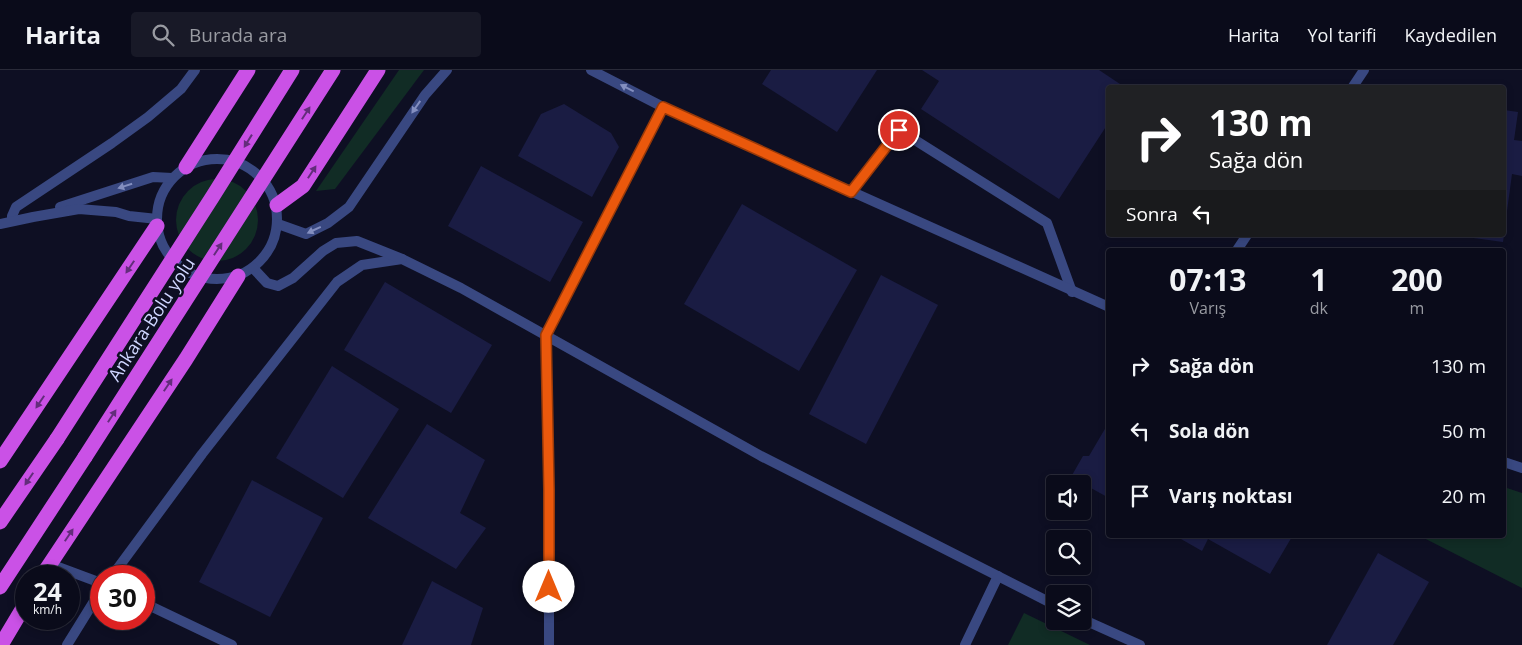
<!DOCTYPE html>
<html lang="tr">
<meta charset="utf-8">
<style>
body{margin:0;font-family:"Open Sans",sans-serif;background:#181927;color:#f1f3f6;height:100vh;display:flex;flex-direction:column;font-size:19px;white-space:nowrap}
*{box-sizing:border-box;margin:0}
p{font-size:16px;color:#999ba2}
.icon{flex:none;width:28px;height:28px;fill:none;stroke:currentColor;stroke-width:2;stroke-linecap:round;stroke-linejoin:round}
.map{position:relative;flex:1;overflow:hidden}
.sheet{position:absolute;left:1106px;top:178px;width:400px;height:290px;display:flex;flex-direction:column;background:#0a0b1a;border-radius:5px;box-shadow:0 2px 8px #0003,0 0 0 1px #2a2b39}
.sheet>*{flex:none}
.top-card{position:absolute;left:1106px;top:15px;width:400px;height:152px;border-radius:5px;box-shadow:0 2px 8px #0003,0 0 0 1px #2a2b39;background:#202124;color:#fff;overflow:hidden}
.buttons{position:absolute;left:1046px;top:405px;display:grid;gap:10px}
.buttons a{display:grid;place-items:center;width:45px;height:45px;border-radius:5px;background:#0a0b1a;box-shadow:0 2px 8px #0003,0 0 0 1px #2a2b39;font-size:25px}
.speed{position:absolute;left:15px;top:495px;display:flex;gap:10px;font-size:25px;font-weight:700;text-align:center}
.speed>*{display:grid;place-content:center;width:65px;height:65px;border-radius:50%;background:#0a0b1a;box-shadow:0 2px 8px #0003,0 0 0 1px #2a2b39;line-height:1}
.speed small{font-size:12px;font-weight:400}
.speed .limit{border:8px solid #d22;background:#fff;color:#111}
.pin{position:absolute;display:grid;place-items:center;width:42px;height:42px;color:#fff;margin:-21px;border:2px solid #fff;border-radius:50%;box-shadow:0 1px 5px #0007}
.me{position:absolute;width:55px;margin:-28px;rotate:0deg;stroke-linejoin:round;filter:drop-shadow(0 0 4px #0008)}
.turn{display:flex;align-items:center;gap:18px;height:105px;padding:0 20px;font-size:22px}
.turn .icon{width:65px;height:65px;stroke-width:2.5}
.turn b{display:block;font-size:35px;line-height:42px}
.then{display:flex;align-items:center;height:48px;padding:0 20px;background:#0003;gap:10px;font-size:19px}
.eta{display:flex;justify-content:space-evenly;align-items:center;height:85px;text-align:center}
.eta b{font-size:30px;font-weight:700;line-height:35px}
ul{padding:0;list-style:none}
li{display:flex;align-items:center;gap:15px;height:65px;padding:0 20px}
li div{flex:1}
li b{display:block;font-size:19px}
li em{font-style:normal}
header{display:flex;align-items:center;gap:30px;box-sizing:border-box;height:70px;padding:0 25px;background:#0a0b1a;border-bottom:1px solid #2a2b39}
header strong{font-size:24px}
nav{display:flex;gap:28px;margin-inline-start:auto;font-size:18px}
.search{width:350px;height:45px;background:#181927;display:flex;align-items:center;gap:12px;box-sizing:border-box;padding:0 18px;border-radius:5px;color:#999ba2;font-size:19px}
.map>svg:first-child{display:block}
.green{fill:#112c25}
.building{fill:#1a1c43}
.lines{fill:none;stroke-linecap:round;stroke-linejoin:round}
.service{stroke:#394881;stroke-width:10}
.minor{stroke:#394881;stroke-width:10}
.tertiary{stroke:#394881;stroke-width:10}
.trunk{stroke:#ca51e6;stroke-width:15}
.trunk-bridge{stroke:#ca51e6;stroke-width:15}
.oneway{fill:#848fc0}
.oneway2{fill:#632d7b}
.route-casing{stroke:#983908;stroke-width:12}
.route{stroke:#ea580c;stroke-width:9}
.labels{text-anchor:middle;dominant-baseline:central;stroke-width:5;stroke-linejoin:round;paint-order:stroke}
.street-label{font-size:18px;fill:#cfd6ff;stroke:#0e0f23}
</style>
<header>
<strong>Harita</strong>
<div class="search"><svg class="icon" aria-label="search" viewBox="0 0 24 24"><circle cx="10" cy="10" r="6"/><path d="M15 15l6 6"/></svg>Burada ara</div>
<nav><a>Harita</a><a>Yol tarifi</a><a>Kaydedilen</a></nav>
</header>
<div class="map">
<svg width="1522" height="575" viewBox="0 0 1522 575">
<rect width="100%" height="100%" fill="#0e0f23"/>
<g class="green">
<polygon points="399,0 424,0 335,119 316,121"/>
<circle cx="217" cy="150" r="41"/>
<polygon points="1504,417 1522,423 1522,518 1418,465 1504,465"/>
<polygon points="1024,543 1090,575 1008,575"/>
</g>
<g class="building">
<polygon points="771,0 877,0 837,62 762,14"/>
<polygon points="922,0 1099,0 1126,18 1109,18 1109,52 1059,129 921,39 939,11"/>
<polygon points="564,34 611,63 619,77 592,127 518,86 541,44"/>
<polygon points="1504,40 1518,42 1514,70 1522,71 1522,106 1512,104 1505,156 1504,156"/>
<polygon points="481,96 583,152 550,212 448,156"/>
<polygon points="742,134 857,200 799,301 684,234"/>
<polygon points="1459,165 1504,165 1503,172 1459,166"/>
<polygon points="881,205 938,235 866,374 809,344"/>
<polygon points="385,212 492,275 451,343 344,280"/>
<polygon points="332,296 399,339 343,428 276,388"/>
<polygon points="1109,352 1109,428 1071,407 1083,386 1089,386"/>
<polygon points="427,354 485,390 460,443 486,458 456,499 368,448"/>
<polygon points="252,410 323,448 270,547 199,512"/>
<polygon points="1174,465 1293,465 1270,504 1208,469 1202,481"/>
<polygon points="1378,483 1429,512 1393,575 1327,575"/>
<polygon points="432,511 483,538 471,575 402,575"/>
</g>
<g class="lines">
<g class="service">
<polyline points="851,122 899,60 1047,153 1072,222"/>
<polyline points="965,575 998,506"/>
</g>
<g class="minor">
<polyline points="1352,18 1364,0"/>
<polyline points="12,151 12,146 16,137 112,73 148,47 181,19 195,0"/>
<polyline points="1237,180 1247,165"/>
<polyline points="50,494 101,513"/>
<polyline points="112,506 202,384 337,212 362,195 402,189 461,218 761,386 1055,535"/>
<polyline points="144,533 232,575"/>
<polyline points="1082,549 1140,575"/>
<polyline points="67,575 101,520"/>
<polyline points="549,575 549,420 546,265 663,37"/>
</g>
<g class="tertiary">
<polyline points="591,0 663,37 1109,237"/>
<circle cx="217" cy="149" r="60"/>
<polyline points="60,137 153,107 172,108"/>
<polyline points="0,154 33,147 79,139 116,142 129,146 157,149"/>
<polyline points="278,154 306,164 328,153 349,137 425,25 447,0"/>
<polyline points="253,198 267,213 278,216 293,208 323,181 336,173 357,171 402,189"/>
<polyline points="1504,392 1522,398"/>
</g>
<g class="trunk">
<polyline points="186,97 248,0"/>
<polyline points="277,135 303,116 378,0"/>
<polyline points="0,391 157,156"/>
<polyline points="0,452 57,369"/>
<polyline points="42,506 186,289 238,206"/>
<polyline points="0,517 85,387"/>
<polyline points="1,575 26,533"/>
</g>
<g class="trunk-bridge">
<polyline points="57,369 213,126 292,0"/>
<polyline points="85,387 333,0"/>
</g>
</g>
<defs><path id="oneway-solid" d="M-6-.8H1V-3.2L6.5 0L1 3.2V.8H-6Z" transform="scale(1.25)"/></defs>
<g class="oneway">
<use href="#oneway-solid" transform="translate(627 18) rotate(-153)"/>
<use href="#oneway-solid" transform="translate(416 37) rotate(125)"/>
<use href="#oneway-solid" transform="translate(125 116) rotate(162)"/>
<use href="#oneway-solid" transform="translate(314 160) rotate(155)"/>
</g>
<g class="oneway2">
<use href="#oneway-solid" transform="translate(306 43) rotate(-57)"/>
<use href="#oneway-solid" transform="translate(248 71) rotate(122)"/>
<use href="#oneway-solid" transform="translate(312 102) rotate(-57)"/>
<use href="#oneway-solid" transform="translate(218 179) rotate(-57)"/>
<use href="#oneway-solid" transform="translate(130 197) rotate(124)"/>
<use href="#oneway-solid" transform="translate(168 315) rotate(-56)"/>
<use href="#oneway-solid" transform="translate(40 332) rotate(124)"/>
<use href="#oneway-solid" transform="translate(112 346) rotate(-57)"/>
<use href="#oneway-solid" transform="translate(29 409) rotate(124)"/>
<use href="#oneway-solid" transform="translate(69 465) rotate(-56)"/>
</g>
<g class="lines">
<g class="route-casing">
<polyline id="route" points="549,517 549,420 546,265 663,37 851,122 899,60"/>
</g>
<use href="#route" class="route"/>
</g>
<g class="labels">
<g class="street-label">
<text transform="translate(151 249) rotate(-57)">Ankara-Bolu yolu</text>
</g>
</g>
</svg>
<div class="buttons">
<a><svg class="icon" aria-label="sound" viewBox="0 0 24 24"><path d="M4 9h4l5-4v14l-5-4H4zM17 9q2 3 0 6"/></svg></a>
<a><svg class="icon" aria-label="search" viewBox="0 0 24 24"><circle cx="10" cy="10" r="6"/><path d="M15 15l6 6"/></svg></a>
<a><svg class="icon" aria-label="layers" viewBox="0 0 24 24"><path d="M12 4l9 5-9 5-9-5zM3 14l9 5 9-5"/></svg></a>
</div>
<div class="speed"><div>24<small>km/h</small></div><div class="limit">30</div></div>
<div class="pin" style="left:899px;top:60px;background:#d93025"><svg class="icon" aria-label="arrive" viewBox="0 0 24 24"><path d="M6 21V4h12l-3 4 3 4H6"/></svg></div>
<svg class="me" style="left:549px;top:517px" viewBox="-20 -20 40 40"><circle r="19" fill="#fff"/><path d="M0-13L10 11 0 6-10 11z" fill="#ea580c"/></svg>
<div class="top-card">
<div class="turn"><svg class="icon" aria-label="right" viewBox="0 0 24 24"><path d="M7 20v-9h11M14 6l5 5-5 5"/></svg><div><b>130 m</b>Sağa dön</div></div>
<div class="then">Sonra<svg class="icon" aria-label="left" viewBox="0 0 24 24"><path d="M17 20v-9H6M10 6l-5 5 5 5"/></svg></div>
</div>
<section class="sheet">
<div class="eta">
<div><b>07:13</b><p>Varış</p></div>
<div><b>1</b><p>dk</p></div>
<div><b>200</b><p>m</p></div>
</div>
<ul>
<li><svg class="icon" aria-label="right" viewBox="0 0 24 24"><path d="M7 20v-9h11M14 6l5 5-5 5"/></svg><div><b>Sağa dön</b></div><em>130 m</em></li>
<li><svg class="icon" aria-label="left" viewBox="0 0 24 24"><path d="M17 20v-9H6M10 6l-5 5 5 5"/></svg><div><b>Sola dön</b></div><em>50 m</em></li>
<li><svg class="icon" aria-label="arrive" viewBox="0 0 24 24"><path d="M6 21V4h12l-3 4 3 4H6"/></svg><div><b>Varış noktası</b></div><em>20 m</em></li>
</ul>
</section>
</div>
